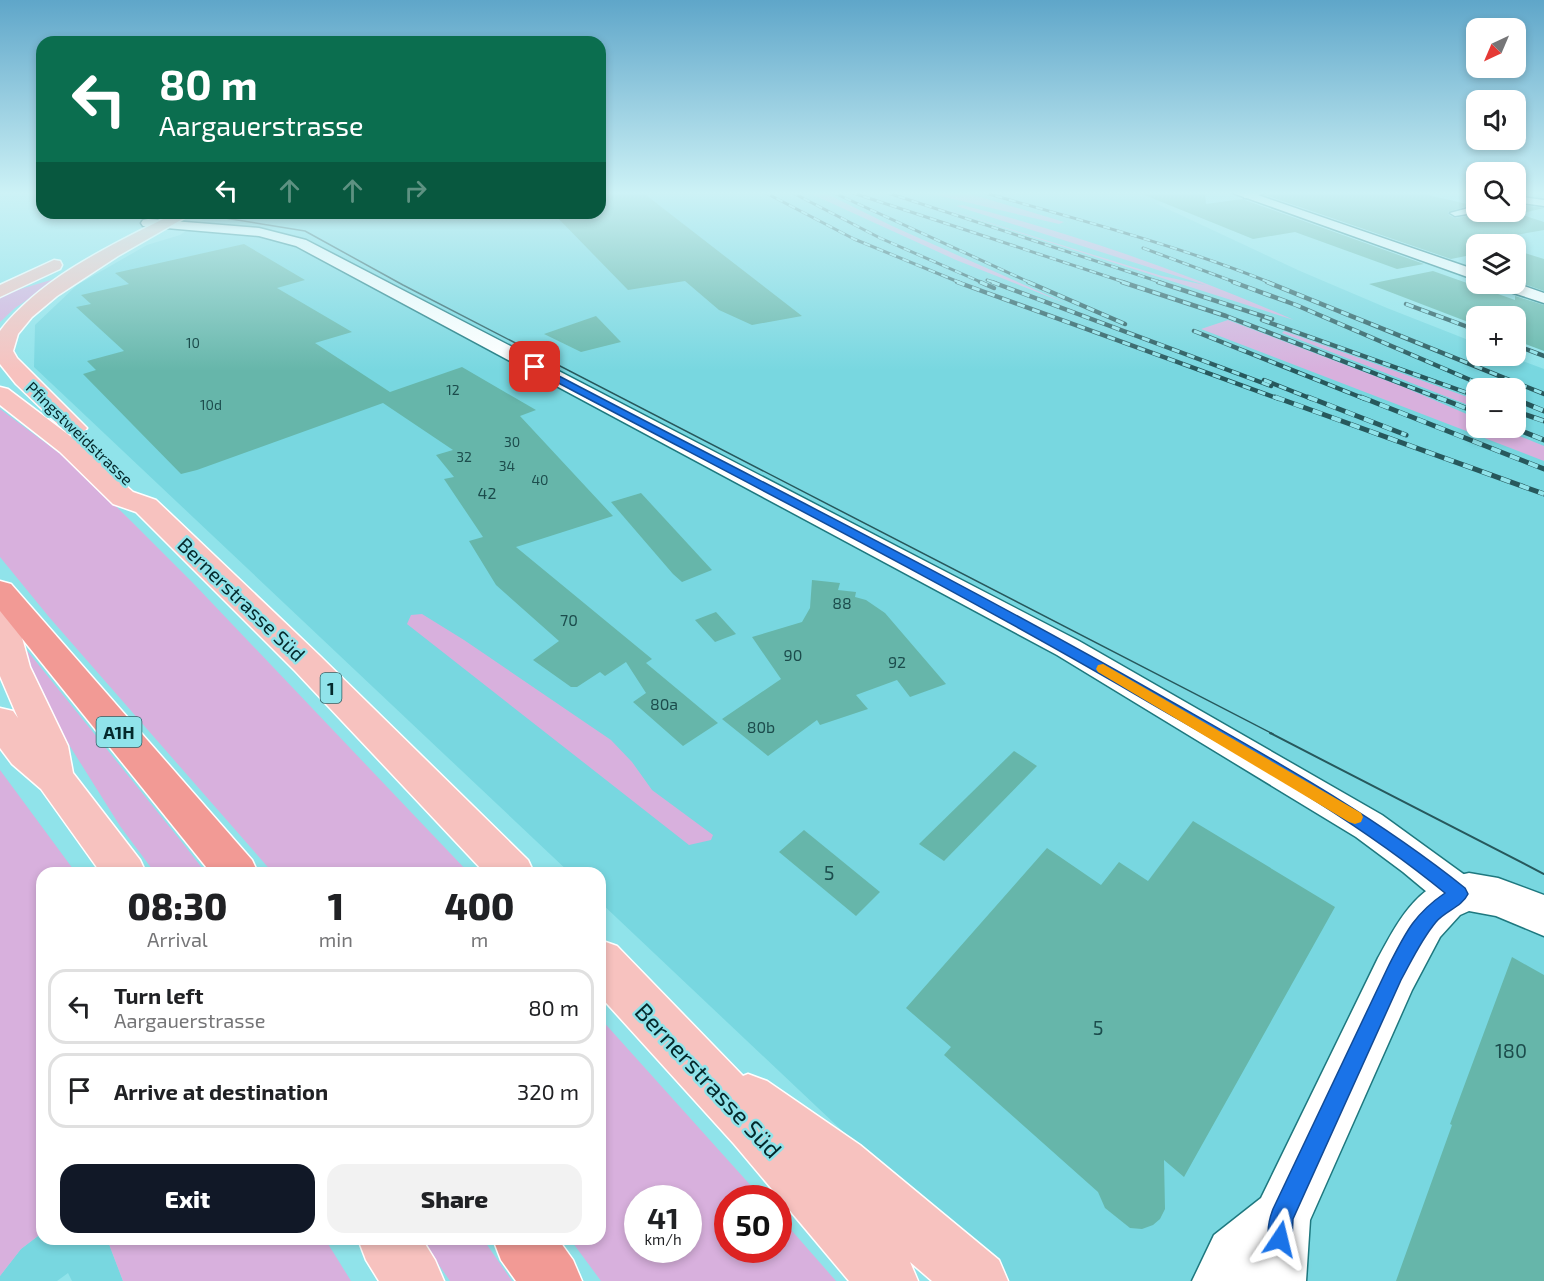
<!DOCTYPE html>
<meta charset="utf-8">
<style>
body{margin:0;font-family:"Exo 2",sans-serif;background:#f2f2f2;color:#202124;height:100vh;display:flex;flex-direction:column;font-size:22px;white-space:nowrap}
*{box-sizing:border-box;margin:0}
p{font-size:20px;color:#757577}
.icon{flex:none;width:33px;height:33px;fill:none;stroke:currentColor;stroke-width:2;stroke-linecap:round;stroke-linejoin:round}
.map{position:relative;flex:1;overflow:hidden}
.details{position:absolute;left:36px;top:867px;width:570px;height:378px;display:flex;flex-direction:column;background:#fff;border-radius:18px;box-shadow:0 3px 9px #0003}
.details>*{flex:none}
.hud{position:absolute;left:36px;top:36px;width:570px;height:183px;border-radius:18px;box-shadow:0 3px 9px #0003;background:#0b6e4f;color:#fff;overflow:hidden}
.needle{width:39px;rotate:224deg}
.controls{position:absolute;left:1466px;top:18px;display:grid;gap:12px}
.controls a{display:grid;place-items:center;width:60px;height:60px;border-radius:12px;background:#fff;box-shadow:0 3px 9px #0003;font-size:30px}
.speed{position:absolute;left:624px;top:1185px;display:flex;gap:12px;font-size:30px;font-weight:700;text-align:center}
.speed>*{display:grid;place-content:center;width:78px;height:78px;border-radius:50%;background:#fff;box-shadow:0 3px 9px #0003;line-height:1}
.speed small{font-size:15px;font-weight:400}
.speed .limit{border:9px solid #d22;background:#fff;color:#111}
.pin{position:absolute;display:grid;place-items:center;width:51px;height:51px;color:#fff;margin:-26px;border-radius:12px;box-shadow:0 3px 9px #0006}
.me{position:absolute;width:66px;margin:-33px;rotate:10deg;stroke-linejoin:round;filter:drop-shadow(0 0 4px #0008)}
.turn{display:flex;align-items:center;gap:21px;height:126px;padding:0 24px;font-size:27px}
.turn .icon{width:78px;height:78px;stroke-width:2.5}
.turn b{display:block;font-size:42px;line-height:51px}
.lanes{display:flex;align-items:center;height:57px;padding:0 24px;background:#0003;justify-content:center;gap:30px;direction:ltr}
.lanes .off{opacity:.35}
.eta{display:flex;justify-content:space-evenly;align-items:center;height:102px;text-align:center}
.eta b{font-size:36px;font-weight:800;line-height:42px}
.cta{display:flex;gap:12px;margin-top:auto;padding:12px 24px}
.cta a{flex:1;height:69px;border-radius:18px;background:#111827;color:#fff;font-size:24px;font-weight:800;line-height:69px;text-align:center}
.cta a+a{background:#f2f2f2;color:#202124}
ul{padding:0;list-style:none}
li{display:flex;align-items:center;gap:18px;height:75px;margin:0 12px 9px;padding:0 12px;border:3px solid #e0e0e0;border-radius:18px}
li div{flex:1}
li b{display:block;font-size:22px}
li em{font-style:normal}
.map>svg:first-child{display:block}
.built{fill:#78d7e0;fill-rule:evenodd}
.green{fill:#d8b0dd;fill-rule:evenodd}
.building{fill:#66b6aa}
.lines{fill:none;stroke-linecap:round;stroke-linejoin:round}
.minor-casing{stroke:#1e787f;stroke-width:3}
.tertiary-casing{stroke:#1e787f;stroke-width:3}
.secondary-casing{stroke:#1e787f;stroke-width:3}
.primary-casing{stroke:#fff;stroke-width:3}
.motorway-casing{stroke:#fff;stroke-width:3}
.minor{fill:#fff;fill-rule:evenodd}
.tertiary{fill:#fff;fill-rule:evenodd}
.secondary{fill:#fff;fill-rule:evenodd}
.primary{fill:#f7c2bf;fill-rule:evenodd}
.motorway{fill:#f29a95;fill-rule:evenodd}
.tram-far1{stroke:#27585c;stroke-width:1.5}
.tram{stroke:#27585c;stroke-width:2}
.rail-far2-casing{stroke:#27585c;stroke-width:3}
.rail-far1-casing{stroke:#27585c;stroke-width:4.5}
.rail-casing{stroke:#27585c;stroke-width:5}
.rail-far2{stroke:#90e3ea;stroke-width:2;stroke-dasharray:7;stroke-linecap:butt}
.rail-far1{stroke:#90e3ea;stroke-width:3;stroke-dasharray:8;stroke-linecap:butt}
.rail{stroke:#90e3ea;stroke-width:4;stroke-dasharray:10;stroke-linecap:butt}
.route{fill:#1a73e8;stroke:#114b97;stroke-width:1.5}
.slow{fill:#f59e0b}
.labels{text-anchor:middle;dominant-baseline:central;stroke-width:5;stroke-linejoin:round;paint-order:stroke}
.far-number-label{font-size:14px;fill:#1c4c4c}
.far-street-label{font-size:16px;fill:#04292c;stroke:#90e3ea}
.number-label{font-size:16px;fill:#1c4c4c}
.shield{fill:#90e3ea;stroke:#2e6165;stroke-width:1.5}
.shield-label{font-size:18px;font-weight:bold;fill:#04292c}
.street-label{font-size:20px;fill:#04292c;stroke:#90e3ea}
.near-number-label{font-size:20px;fill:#1c4c4c}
.near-street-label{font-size:24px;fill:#04292c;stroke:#90e3ea}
</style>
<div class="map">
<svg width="1544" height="1281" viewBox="0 0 1544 1281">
<rect width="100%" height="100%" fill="#90e3ea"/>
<g class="built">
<path d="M 600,192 L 1222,192 L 1224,193 L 1155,203 L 1300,271 L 1387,308 L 1476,343 L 1476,356 L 1509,356 L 1544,369 L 1544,1281 L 1001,1281 L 600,902 L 600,873 L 570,873 L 34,367 L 35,325 L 77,285 L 147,245 L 180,235 L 212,213 L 600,213 ZM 1476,388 L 1515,388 L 1515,428 L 1476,428 Z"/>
<polygon points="42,1233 42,1239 107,1239 123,1281 72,1281 68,1273 57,1281 0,1281 0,1276 21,1249"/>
</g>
<g class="green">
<polygon points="807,192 823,192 892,226 1065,303 956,260"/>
<polygon points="923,192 964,192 1064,222 1059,224"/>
<path d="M 932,205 L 1162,276 L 1205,285 L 956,206 L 962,205 C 1076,234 1187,273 1294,320 Z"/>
<polygon points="61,277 15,308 0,322 0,295"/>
<polygon points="1228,320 1406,388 1476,418 1476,428 1500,428 1544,446 1544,461 1201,329"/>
<polygon points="1284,331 1476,400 1476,408 1282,333"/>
<polygon points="0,409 70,461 133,523 193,583 469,873 273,873 49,617 0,557"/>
<polygon points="422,614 464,640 611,740 632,762 652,790 713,835 711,840 689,845 407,624 411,615"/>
<polygon points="21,643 185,846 206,873 155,873 120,826 56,724 31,681"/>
<polygon points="0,770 76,873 42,873 42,1233 21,1249 0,1276"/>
<path d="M 600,1018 L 762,1198 L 728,1198 L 728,1250 L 778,1250 L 779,1216 L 836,1281 L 601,1281 L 570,1239 L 600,1239 ZM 688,1198 L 688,1250 L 638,1250 L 638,1198 Z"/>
<polygon points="107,1239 325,1239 351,1281 123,1281"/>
<polygon points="421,1239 483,1239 512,1281 450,1281"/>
</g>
<g class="building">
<polygon points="600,192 642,192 802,316 752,325 719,310 685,281 628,290 553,213 600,213"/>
<polygon points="1137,192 1205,192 1206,204 1242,199 1424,264 1397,269 1295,232 1253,239"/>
<polygon points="1287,192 1416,192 1471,205 1448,212 1449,215 1455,218 1479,214 1481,212 1515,213 1515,204 1544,208 1519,214 1544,222 1544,230 1487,240 1500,244 1476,244 1476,254 1451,259 1265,195"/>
<polygon points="244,244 305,280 277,288 352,332 315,343 390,392 462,367 536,410 520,416 613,516 516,547 652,659 646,663 718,723 683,746 633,702 646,693 626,662 605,676 600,672 577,687 571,687 533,660 559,641 496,585 469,541 483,537 444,479 454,477 436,455 453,450 383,403 197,470 181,474 83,374 96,370 87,361 124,351 76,307 91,304 81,295 129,284 115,273"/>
<polygon points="1515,250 1544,259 1544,291 1515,281"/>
<polygon points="1433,271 1515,300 1515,296 1544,305 1544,351 1515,340 1515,316 1476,316 1476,325 1369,284"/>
<polygon points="596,316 621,342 581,352 544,334"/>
<polygon points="641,493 712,570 682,582 673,574 611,502"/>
<polygon points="812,580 840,583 838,590 856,592 855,597 866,600 885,613 946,684 910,697 897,680 856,695 868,709 820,725 817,720 768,756 722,719 781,679 752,637 802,622 810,608"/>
<polygon points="716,612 736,634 715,642 695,620"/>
<polygon points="1014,751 1037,766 944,861 919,844"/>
<polygon points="1193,821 1335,907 1184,1177 1164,1160 1165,1209 1160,1219 1153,1225 1142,1229 1130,1228 1105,1208 1098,1192 944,1055 951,1047 906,1008 1047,848 1101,885 1119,862 1148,881"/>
<polygon points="804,830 880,892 856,916 779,852"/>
<polygon points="1512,957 1544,975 1544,1281 1396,1281 1452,1125 1450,1124"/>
</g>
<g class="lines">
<g class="minor-casing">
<g id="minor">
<polygon points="1250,192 1266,192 1252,198 1244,198 1244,194"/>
<polygon points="1515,196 1544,200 1544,206 1515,202"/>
<polygon points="1476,206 1476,212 1479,212 1455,216 1450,213"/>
</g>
</g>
<g class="tertiary-casing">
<g id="tertiary">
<polygon points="1230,192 1249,192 1476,270 1476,280"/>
<polygon points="148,219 259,228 306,240 1079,641 1382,815 1473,881 1479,894 1473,907 1459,912 1445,907 1403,872 1356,837 1057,655 296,246 259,236 143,226 141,223 143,220"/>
<polygon points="1515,283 1544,293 1544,303 1495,287 1493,284"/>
</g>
</g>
<g class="secondary-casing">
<path id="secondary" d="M 1469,873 L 1498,878 L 1544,895 L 1544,936 L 1496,916 L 1469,911 L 1460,915 L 1440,937 L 1412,990 L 1310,1220 L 1306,1281 L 1192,1281 L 1214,1235 L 1261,1198 L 1378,958 C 1401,916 1418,882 1469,873 Z"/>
</g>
<g class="primary-casing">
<g id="primary">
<path d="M 175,213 L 193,213 L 118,256 L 57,296 L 32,317 L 18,334 L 13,351 L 17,358 L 87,428 L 83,433 L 75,435 L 67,433 L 16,384 L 0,364 L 0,331 C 42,276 114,244 175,213 Z"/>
<polygon points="54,260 60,261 62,265 60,269 0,297 0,285"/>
<polygon points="0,387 8,389 78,442 133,492 156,500 319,655 528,860 534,873 485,873 295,671 136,512 113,504 60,452 0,405"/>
<polygon points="0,606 11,609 16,616 30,667 68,746 73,773 140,860 146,873 101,873 41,789 12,764 0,748 0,708 13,711 18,718 0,676"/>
<polygon points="600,940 617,946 743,1076 748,1074 767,1081 860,1145 999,1260 1008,1281 932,1281 910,1262 918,1281 849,1281 734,1144 600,996"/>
<polygon points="358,1239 422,1239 435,1260 444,1281 379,1281 366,1260"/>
</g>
</g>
<g class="motorway-casing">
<g id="motorway">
<polygon points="0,581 11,584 252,860 258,873 211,873 0,611"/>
<polygon points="493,1239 558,1239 573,1260 582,1281 516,1281 501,1260"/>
</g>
</g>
<use href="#minor" class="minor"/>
<use href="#tertiary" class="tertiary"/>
<use href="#secondary" class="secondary"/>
<use href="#primary" class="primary"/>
<use href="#motorway" class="motorway"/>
<polyline class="tram-far1" points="194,213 305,231 403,285 1273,734"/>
<polyline class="tram" points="1270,733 1544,874"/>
<g class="rail-far2-casing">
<g id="rail-far2">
<polyline points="764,192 854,239 961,283"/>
<polyline points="791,192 880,238 983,283"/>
<polyline points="832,192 1031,283"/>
<polyline points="850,192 1127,283"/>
<polyline points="885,192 1163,283"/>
<path d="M 982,192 C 1079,220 1177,245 1271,283"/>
<polyline points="496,213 498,217"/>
<polyline points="1143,248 1237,283"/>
<polyline points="987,280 996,283"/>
</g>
</g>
<g class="rail-far1-casing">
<g id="rail-far1">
<polyline points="957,282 1279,399"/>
<polyline points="980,282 994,288"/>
<polyline points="992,282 1271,386"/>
<polyline points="1028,282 1125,324"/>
<polyline points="1122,282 1226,316 1441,399"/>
<polyline points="1158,282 1272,319"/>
<polyline points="1233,282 1296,305 1489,388"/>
<polyline points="1267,282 1544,394"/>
<polyline points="1406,304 1476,330"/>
<polyline points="1262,320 1476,396"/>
<polyline points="1194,331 1365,399"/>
<polyline points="1515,345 1544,356"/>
<polyline points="1264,380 1312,399"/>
</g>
</g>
<g class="rail-casing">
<g id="rail">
<polyline points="1275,397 1544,494"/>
<polyline points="1308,397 1406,435"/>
<polyline points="1361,397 1544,469"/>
<polyline points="1437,397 1476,412"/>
<polyline points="1515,399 1544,411"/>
<polyline points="1515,411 1544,421"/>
<polyline points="1514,428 1544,440"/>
</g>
</g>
<use href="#rail-far2" class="rail-far2"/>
<use href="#rail-far1" class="rail-far1"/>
<use href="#rail" class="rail"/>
</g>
<linearGradient id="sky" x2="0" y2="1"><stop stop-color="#5fa6c9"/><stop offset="0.52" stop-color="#cdf2f6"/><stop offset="1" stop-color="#cdf2f6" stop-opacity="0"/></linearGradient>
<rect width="1544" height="371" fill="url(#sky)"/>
<path class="route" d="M 532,365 L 538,365 C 745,474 955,578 1158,694 C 1263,754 1370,812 1465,888 L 1468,894 C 1462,907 1445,911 1436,922 C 1421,940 1412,960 1401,980 L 1293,1219 L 1292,1239 L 1288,1247 L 1280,1251 L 1271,1247 C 1266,1235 1268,1222 1273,1209 L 1388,967 C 1405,934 1413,915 1445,893 C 1355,819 1252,762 1152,704 C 949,585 739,479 532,369 Z"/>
<polygon class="slow" points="1103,664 1361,813 1363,817 1361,822 1355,824 1349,822 1098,672 1096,669 1098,665"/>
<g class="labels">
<g class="far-number-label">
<text x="193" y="342">10</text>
<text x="453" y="389">12</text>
<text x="211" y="404">10d</text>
<text x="512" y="441">30</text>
<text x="464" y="456">32</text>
<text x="507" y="465">34</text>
<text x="540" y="479">40</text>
</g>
<g class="far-street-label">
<text transform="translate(80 433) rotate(44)">Pfingstweidstrasse</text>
</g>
<g class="number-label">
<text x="487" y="492">42</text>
<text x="842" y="602">88</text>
<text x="569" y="619">70</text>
<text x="793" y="654">90</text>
<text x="897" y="661">92</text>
<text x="664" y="703">80a</text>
<text x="761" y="726">80b</text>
</g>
<g class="shield">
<rect x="320.5" y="673" width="21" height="30" rx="4.5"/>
<rect x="96.5" y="717" width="45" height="30" rx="4.5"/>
</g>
<g class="shield-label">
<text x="331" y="688">1</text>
<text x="119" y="732">A1H</text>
</g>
<g class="street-label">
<text transform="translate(242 599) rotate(44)">Bernerstrasse Süd</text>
</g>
<g class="near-number-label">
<text x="829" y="872">5</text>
<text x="1098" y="1027">5</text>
<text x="1511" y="1050">180</text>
</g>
<g class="near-street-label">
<text transform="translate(709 1080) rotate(47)">Bernerstrasse Süd</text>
</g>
</g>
</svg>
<div class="controls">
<a><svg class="needle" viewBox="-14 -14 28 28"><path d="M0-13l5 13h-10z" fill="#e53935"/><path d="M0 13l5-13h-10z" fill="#757577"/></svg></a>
<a><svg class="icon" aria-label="sound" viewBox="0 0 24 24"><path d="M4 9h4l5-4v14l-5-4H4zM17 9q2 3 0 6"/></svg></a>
<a><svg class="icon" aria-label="search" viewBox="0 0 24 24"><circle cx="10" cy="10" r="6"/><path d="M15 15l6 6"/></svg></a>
<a><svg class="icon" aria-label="layers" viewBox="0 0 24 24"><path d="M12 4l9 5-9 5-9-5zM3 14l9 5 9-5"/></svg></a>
<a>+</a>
<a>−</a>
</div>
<div class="speed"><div>41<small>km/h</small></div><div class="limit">50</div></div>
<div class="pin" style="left:535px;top:367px;background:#d93025"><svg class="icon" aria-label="arrive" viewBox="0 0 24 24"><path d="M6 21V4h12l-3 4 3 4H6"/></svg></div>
<svg class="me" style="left:1280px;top:1239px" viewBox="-20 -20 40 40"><path d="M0-17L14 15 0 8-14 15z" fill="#1a73e8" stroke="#fff" stroke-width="4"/></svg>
<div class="hud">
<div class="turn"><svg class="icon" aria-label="left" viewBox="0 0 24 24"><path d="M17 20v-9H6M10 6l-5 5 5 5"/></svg><div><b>80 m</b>Aargauerstrasse</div></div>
<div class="lanes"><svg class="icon" aria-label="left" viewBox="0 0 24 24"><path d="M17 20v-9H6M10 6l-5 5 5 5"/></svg><svg class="icon off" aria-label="ahead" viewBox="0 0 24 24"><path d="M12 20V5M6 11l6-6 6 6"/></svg><svg class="icon off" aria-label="ahead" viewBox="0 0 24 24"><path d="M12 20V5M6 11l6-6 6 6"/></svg><svg class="icon off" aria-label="right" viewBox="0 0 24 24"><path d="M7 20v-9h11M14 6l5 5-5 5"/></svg></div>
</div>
<section class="details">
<div class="eta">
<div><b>08:30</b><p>Arrival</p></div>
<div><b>1</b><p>min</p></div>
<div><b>400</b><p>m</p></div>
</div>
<ul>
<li><svg class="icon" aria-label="left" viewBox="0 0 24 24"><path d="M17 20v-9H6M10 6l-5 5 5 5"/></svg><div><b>Turn left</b><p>Aargauerstrasse</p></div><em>80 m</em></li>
<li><svg class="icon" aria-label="arrive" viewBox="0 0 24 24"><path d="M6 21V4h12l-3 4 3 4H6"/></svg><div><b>Arrive at destination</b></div><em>320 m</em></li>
</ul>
<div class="cta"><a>Exit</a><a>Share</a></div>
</section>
</div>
